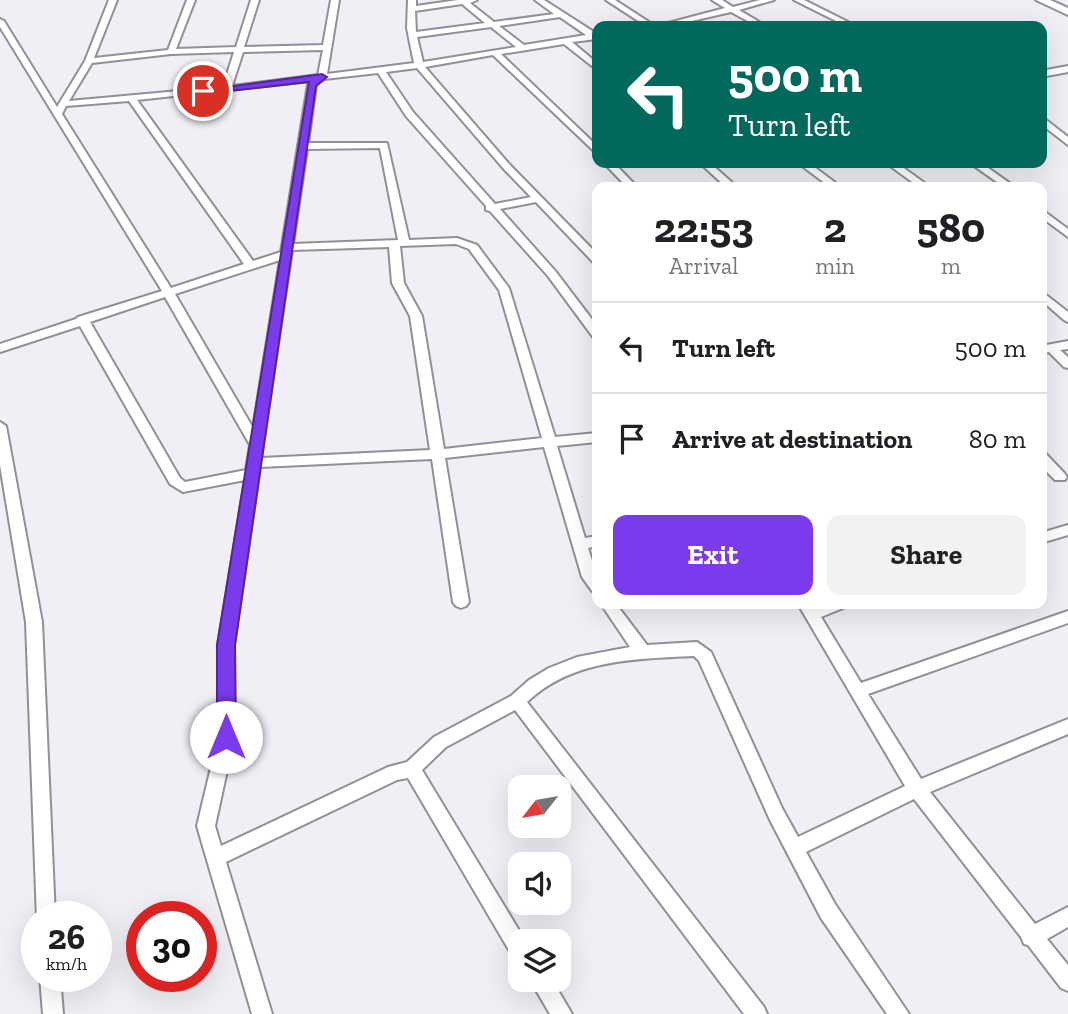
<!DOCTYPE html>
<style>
body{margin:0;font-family:"Zilla Slab",serif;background:#f2f2f2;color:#202124;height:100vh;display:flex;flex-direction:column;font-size:26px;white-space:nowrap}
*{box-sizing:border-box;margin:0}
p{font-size:23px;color:#757577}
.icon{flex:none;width:38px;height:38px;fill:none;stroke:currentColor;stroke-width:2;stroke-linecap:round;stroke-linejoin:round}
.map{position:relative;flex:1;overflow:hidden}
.details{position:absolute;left:592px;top:182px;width:455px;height:427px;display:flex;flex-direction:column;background:#fff;border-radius:14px;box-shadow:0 7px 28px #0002}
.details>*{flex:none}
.hud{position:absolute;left:592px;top:21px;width:455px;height:147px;border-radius:14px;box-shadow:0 7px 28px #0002;background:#00695c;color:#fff;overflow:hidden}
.needle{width:46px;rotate:239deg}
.controls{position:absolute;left:508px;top:775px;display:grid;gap:14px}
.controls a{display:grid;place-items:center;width:63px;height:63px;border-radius:14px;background:#fff;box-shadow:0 7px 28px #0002;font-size:35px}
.speed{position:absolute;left:21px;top:901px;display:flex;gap:14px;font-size:35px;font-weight:700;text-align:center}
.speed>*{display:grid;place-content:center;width:91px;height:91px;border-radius:50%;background:#fff;box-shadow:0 7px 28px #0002;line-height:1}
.speed small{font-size:18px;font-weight:400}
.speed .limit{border:10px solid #d22;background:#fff;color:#111}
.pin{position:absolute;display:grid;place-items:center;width:60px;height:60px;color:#fff;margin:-30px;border:4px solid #fff;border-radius:50%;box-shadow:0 2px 7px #0007}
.me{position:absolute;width:77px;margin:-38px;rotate:0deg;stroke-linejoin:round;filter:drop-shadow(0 0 5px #0008)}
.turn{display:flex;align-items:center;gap:24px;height:147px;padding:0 21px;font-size:32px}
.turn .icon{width:91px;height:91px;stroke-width:2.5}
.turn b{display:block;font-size:49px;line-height:60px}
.eta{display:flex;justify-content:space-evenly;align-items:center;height:119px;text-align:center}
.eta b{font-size:42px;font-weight:800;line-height:49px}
.primary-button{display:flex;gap:14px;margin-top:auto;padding:14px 21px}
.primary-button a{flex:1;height:80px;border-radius:14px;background:#7c3aed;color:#fff;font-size:28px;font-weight:800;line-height:80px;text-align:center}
.primary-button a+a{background:#f2f2f2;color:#202124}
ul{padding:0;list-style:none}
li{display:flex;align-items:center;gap:21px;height:91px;padding:0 21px;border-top:2px solid #e0e0e0}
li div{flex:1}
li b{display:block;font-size:26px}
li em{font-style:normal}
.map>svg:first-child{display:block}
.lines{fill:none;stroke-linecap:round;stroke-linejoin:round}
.street-casing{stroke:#929095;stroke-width:4}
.secondary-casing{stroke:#929095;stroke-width:4}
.street{fill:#fff;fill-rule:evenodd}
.secondary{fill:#fff;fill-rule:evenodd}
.route{fill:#7c3aed;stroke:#51269a;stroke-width:2}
</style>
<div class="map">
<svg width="1068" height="1014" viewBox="0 0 1068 1014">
<rect width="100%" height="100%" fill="#f1eff5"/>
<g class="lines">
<g class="street-casing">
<g id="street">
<path d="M 109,0 L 117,0 L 94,58 L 168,50 L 187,0 L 195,0 L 176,49 L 236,47 L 251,0 L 259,0 L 244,47 L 323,45 L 331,0 L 339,0 L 327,74 L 414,63 L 407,28 L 408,0 L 416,0 L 416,6 L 458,0 L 477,0 L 470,3 L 494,22 L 554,14 L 535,0 L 544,0 L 597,34 L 597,39 L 572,42 L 597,63 L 597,70 L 564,44 L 501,54 L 597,146 L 597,154 L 493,55 L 425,67 L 509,164 L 597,254 L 597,263 L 593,262 L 536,202 L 500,209 L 556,272 L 597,326 L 597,338 L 593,337 L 548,276 L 490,211 L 486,210 L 486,206 L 406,116 L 378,73 L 324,79 L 316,85 L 308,143 L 387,143 L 409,240 L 457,238 L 477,245 L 509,288 L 555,437 L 597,433 L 597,442 L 557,446 L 585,538 L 597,536 L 597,546 L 588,548 L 597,576 L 597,593 L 592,591 L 582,577 L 544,447 L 445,458 L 469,602 L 466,606 L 461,608 L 456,606 L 453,602 L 432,459 L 260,467 L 234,645 L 234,738 L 215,826 L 221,846 L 388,767 L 407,762 L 434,737 L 511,696 L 529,680 L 549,668 L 577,657 L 630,647 L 601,604 L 616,604 L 647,645 L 697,642 L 711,652 L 782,808 L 798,837 L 905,786 L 798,604 L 813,604 L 815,607 L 822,604 L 845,604 L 843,608 L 821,617 L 861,683 L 1068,611 L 1068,623 L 868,694 L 921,779 L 1068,719 L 1068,734 L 930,792 L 1035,924 L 1068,907 L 1068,927 L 1047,939 L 1068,965 L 1068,991 L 1061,988 L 1028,945 L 1024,944 L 1021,937 L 914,799 L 806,852 L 835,904 L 909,1014 L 887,1014 L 821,918 L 770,820 L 699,661 L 694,656 C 635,659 572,659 527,702 L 764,1007 L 767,1014 L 744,1014 L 515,710 L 446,747 L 422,770 L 526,942 L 520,942 L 520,960 L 513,957 L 408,778 L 397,780 L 226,862 L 272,1014 L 252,1014 L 197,826 L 218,738 L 218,645 L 245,480 L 183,492 L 170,484 L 80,326 L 0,352 L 0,344 L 76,319 L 78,317 L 162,291 L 0,27 L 0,19 L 4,21 L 57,107 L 85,61 ZM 462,4 L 485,23 L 416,32 L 415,11 ZM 560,17 L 586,35 L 524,45 L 499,26 ZM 491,27 L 516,47 L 423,62 L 417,37 ZM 323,50 L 318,75 L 232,86 L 243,52 ZM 234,52 L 223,87 L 69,101 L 92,63 L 171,54 ZM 417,68 L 503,168 L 531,197 L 495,204 L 413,112 L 386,72 ZM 310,81 L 308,84 L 281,252 L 253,261 L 137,100 ZM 129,101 L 244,264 L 171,288 L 62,114 L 66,106 ZM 380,148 L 398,240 L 293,244 L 307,149 ZM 456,244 L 469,249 L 499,290 L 542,438 L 444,449 L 422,316 L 404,283 L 400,246 ZM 389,247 L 392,283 L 410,316 L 430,450 L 261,458 L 292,250 ZM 280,260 L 253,428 L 175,294 ZM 165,297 L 250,445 L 246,470 L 185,482 L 180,478 L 90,322 Z"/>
<polygon points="606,0 615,0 655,26 646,26"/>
<polygon points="712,0 722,0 733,7 760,0 774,0 739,10 766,26 757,26 731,12 670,26 657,26 725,8"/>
<polygon points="794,0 804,0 856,26 846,26"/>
<polygon points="1068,66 1068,72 1041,77 1041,71"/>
<polygon points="1041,116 1068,137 1068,145 1041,124"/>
<polygon points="604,163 614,163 637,187 627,187"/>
<polygon points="700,163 710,163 737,187 726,187"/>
<polygon points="798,163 809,163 841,187 830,187"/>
<polygon points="886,163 897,163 930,187 919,187"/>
<polygon points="970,163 981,163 1015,187 1004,187"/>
<polygon points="1041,209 1068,229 1068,237 1041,217"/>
<polygon points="1041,291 1068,312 1068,322 1064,320 1041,300"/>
<polygon points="1068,341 1068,349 1060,350 1068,357 1068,368 1064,367 1049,352 1041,354 1041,346"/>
<polygon points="0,422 6,426 42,622 55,917 37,917 37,920 26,622 0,465"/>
<polygon points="1041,452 1046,454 1065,474 1067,477 1065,480 1055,480 1041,466"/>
<polygon points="1068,525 1068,535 1041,543 1041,533"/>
<polygon points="40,976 60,976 63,1014 43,1014"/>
<polygon points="530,980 552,980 572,1014 550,1014"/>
</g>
</g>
<g class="secondary-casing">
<polygon id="secondary" points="1036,0 1050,0 1068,8 1068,15"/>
</g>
<use href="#street" class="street"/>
<use href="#secondary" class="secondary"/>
</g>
<polygon class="route" points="322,74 327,77 316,86 235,645 236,737 233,743 226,746 219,743 217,737 217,645 309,82 203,94 198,91"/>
</svg>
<div class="controls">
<a><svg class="needle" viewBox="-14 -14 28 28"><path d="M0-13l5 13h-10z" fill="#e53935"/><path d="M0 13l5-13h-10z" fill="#757577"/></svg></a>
<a><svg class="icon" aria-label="sound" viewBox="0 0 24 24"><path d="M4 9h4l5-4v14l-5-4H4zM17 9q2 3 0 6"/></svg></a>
<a><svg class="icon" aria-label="layers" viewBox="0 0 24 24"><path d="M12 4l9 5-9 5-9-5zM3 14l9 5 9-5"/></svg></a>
</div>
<div class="speed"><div>26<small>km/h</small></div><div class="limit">30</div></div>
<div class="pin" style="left:203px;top:91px;background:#d93025"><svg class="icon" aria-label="arrive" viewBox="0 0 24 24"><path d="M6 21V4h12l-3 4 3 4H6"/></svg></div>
<svg class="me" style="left:226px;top:737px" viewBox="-20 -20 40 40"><circle r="19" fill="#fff"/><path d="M0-13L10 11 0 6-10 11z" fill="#7c3aed"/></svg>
<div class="hud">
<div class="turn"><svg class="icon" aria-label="left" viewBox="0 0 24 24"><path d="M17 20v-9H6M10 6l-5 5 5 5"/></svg><div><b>500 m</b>Turn left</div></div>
</div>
<section class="details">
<div class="eta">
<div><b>22:53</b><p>Arrival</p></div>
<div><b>2</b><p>min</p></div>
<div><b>580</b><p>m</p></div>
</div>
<ul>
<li><svg class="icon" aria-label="left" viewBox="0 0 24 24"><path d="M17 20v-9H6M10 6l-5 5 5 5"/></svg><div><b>Turn left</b></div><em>500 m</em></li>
<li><svg class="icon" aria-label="arrive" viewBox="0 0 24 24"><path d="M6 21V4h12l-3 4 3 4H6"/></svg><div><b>Arrive at destination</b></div><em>80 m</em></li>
</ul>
<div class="primary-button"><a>Exit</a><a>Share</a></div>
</section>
</div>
